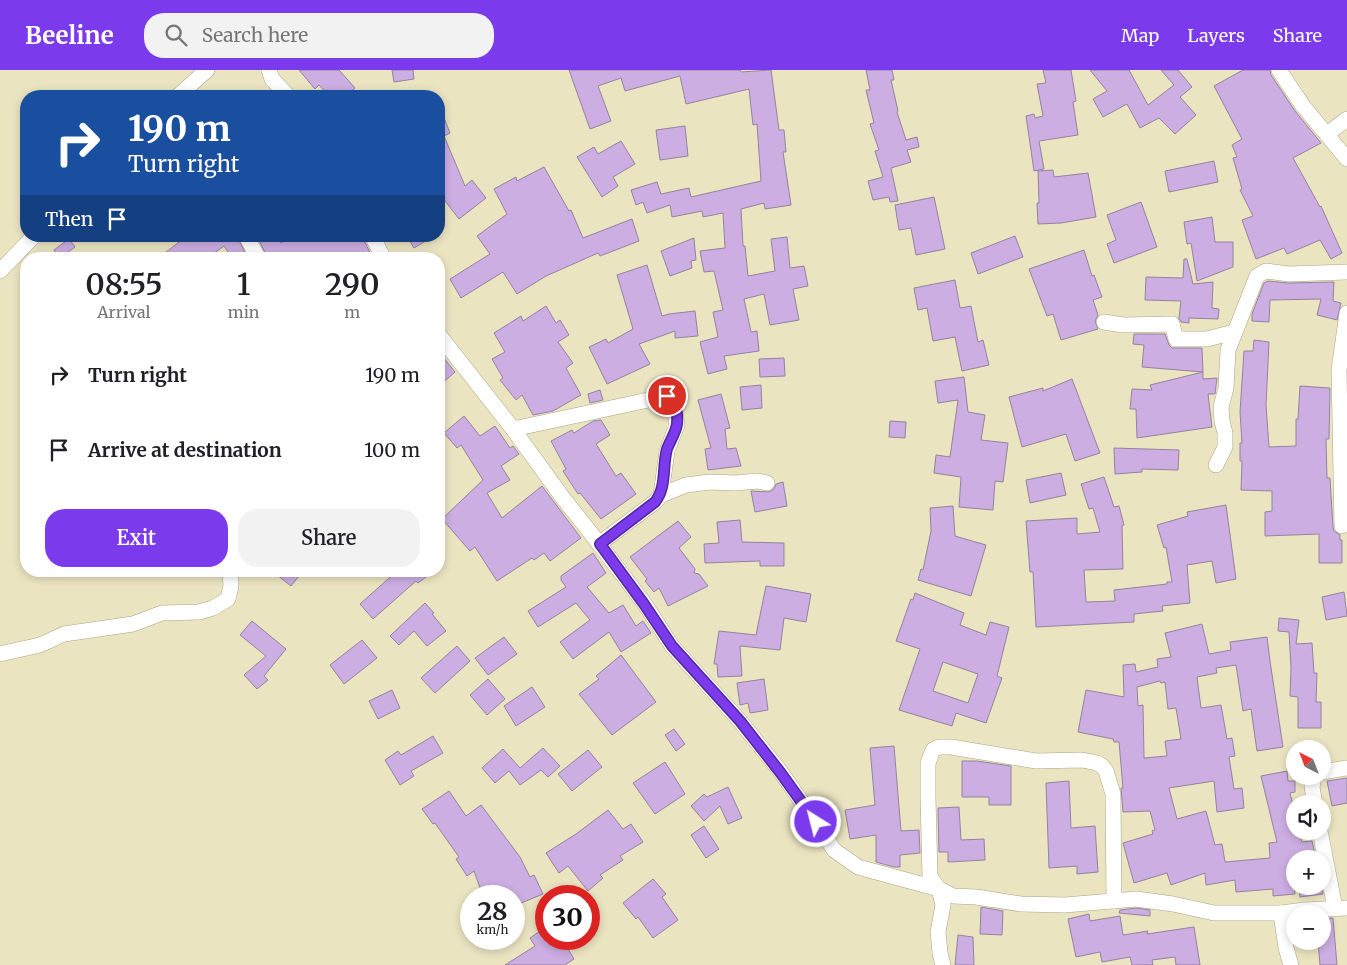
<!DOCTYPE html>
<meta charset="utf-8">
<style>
body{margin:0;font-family:Merriweather,serif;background:#f2f2f2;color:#202124;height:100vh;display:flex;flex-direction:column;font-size:19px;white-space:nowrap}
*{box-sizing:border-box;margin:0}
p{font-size:16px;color:#757577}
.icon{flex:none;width:28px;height:28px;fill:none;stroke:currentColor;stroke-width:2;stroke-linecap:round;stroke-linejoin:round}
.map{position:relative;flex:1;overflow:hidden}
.details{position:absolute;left:20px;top:182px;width:425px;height:325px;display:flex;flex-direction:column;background:#fff;border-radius:20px;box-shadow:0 2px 8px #0003}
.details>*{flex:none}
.guide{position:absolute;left:20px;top:20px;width:425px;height:152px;border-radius:20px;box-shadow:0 2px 8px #0003;background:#1a4fa0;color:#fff;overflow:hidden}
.needle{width:32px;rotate:318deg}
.controls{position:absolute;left:1286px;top:670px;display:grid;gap:10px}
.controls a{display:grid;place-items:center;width:45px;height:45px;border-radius:50%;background:#fff;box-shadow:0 2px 8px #0003;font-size:25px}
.speed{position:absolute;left:460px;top:815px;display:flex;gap:10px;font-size:25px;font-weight:700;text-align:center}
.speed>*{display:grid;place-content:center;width:65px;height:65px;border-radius:50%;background:#fff;box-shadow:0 2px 8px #0003;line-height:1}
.speed small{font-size:12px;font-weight:400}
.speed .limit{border:8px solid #d22;background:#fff;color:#111}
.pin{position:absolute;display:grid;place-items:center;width:42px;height:42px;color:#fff;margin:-21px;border:2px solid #fff;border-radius:50%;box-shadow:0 1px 5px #0007}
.me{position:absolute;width:55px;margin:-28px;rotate:324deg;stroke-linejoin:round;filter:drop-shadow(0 0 4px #0008)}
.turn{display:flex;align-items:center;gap:18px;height:105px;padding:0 25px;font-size:22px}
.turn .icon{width:65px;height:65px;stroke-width:2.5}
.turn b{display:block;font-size:35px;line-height:42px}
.then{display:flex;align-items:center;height:48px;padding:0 25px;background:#0003;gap:10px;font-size:19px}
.eta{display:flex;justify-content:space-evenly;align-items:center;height:85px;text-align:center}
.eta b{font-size:30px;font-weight:600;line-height:35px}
.button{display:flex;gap:10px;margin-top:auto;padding:10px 25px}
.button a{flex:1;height:58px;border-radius:20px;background:#7c3aed;color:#fff;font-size:20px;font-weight:600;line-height:58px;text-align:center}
.button a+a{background:#f2f2f2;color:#202124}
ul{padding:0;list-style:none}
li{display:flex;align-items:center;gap:15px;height:75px;padding:0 25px}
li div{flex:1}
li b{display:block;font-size:19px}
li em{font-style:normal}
header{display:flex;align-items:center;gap:30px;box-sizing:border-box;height:70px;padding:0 25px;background:#7c3aed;color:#fff}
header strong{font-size:24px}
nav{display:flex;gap:28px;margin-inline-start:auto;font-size:18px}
.search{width:350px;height:45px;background:#f2f2f2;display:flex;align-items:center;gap:12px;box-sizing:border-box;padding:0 18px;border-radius:20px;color:#757577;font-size:19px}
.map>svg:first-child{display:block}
.building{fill:#ccaee2;stroke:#93839f;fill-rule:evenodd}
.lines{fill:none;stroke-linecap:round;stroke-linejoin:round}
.minor-casing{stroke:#aba584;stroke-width:16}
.minor{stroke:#fff;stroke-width:15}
.route-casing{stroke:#51269a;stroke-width:12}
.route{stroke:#7c3aed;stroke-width:9}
</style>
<header>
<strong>Beeline</strong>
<div class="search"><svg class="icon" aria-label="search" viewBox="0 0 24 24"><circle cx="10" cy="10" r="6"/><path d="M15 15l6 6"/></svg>Search here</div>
<nav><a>Map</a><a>Layers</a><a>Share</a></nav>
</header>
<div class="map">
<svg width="1347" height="895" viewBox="0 0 1347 895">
<rect width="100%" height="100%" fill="#ebe4c1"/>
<g class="building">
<polygon points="299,0 339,0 355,18 346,26 329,26 319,15 315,19"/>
<polygon points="392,0 413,0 414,9 394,12"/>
<polygon points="569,0 740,0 741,2 771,0 779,60 784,60 786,82 783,82 791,135 765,139 764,133 741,139 743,176 745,176 748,206 775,201 771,169 787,167 790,198 804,196 808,216 793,219 799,250 770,255 764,224 744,229 751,262 757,261 759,281 724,286 727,299 708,304 700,272 718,267 713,242 723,240 714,201 704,202 700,181 725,178 723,143 703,147 702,141 672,147 670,135 647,143 643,132 636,135 631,120 657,112 661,124 689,118 691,127 761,111 757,54 753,55 749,19 686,34 680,6 625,21 621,8 598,16 611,51 590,59"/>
<polygon points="866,0 892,0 894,10 891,10 898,41 897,42 906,70 917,67 919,77 907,80 911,92 891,98 898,131 890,132 889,127 873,130 868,111 883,107 875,81 879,80 870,54 874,53 866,20 870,20"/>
<polygon points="1043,0 1071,0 1076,31 1073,32 1078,65 1039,71 1044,99 1034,101 1026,46 1034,44 1035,48 1043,46 1037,14 1046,13"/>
<polygon points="1090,0 1129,0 1148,35 1174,15 1161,0 1178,0 1192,17 1180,27 1196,45 1175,64 1159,48 1140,58 1127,34 1103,47 1093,29 1107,21"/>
<polygon points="1243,0 1270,0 1271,5 1295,41 1321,73 1293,88 1320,137 1321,136 1342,183 1331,189 1320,170 1287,184 1284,178 1256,189 1242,150 1253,146 1240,120 1242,119 1233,88 1237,87 1232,75 1242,69 1214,16"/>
<polygon points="439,35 450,63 444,66 465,116 472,110 486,128 459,149 439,123"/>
<polygon points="685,56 688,86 660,90 656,60"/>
<polygon points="621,71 635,94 613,107 618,116 602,127 577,87 594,77 598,84"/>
<polygon points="1214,91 1218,112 1169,122 1165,101"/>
<polygon points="544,97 569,141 571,140 583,168 632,149 639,171 600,186 598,183 546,206 517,224 503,202 461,228 450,209 490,184 477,166 507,144 494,119 516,107 517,111"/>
<polygon points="1053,100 1054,107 1088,103 1096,147 1061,153 1038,154 1037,133 1039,133 1038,101"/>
<polygon points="934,127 945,179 916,185 911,158 899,160 895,135"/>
<polygon points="1141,132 1157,177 1114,193 1107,174 1116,170 1107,145"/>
<polygon points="1212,147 1215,172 1233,172 1233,197 1197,211 1191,173 1187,174 1184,152"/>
<polygon points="187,166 237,166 248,189 233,189 224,176 206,189 157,189"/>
<polygon points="257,166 277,166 281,173 292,166 326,166 329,171 339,166 362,166 373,189 268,189"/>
<polygon points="407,166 434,166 414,178"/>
<polygon points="1015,166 1023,187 978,204 971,183"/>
<polygon points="694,168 696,190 691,191 692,198 670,206 661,181"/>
<polygon points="69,169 75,177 60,188 54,180"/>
<polygon points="1084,180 1092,206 1094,205 1102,227 1093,230 1098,245 1095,251 1098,259 1061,270 1053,244 1047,246 1029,199"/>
<polygon points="1184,189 1187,189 1193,214 1213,212 1212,238 1219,239 1218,249 1189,248 1189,253 1181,252 1179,248 1181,231 1145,230 1146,207 1183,208"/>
<polygon points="647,195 662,246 669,244 695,241 698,266 675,268 675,261 639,274 650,294 607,314 589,277 606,269 608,273 633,259 617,205"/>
<polygon points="955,210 960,238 971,236 978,272 983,270 989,295 962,301 955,267 933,271 927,238 918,240 914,218"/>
<polygon points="1268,211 1289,213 1334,212 1333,231 1341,233 1337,250 1317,245 1321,229 1270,230 1269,252 1252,251 1252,244 1264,213"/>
<polygon points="546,236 556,253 560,250 569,265 558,272 573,293 566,298 581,325 553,341 533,345 522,325 516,330 500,310 503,308 492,289 505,282 494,263 521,246 523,251"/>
<polygon points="1134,264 1165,264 1169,275 1172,278 1202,278 1203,302 1142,297 1144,275 1133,274"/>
<polygon points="1254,270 1269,272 1266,335 1269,377 1296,376 1296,349 1298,349 1300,316 1330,318 1329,369 1326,369 1327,408 1330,408 1333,457 1334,461 1340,465 1340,470 1342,470 1342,493 1319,493 1319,464 1265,466 1265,442 1272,441 1272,421 1241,420 1242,391 1240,391 1240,373 1242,373 1240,342 1244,281 1253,281"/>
<polygon points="439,282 455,302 439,316"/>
<polygon points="784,288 785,306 760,307 759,289"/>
<polygon points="1203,302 1203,309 1217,308 1215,324 1208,324 1212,357 1137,368 1136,339 1130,339 1132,319 1152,320 1150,315"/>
<polygon points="964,307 968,342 985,345 981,370 1008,373 1003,412 995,411 993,440 959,437 961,407 934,403 936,385 950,387 958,330 938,333 935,311"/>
<polygon points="1072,309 1100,383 1075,391 1066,364 1022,377 1009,327 1043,318 1043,321"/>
<polygon points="761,315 762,338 742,340 740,317"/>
<polygon points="600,320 603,330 590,333 588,324"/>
<polygon points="721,324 730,358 725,359 727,379 736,378 741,396 708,400 705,379 711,378 698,330"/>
<polygon points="464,346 480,366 495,356 510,378 513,376 519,384 501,396 510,410 487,423 502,448 542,416 581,468 550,491 544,483 534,490 532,488 497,511 475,477 470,481 442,449 483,410 461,375 457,378 444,363"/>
<polygon points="601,350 610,365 596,374 616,406 621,403 636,424 601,449 580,423 578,424 563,401 566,399 551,371 572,360 574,363 593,351"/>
<polygon points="890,351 906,352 905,368 889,367"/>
<polygon points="1114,378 1179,380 1178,400 1142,399 1142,402 1115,404"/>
<polygon points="1061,403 1066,425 1030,433 1026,410"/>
<polygon points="1104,407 1114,437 1119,436 1124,455 1122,456 1123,499 1084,500 1086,532 1115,531 1114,520 1167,514 1167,512 1172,512 1166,477 1164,478 1157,455 1188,446 1187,442 1226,435 1236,509 1216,513 1212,491 1187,495 1190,533 1162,536 1163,541 1134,544 1134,552 1036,557 1033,502 1030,502 1026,451 1077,448 1077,464 1100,462 1093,438 1089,439 1081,414"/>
<polygon points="783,412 787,436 755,442 751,421 769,422 774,419 776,414"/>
<polygon points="953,436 955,466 986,475 971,526 918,510 921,499 923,500 931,461 930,438"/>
<polygon points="740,450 742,472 784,473 784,496 760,496 760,491 705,493 704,474 719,473 717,452"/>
<polygon points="678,451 691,467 679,478 695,499 694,503 699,504 708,516 668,536 659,518 654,522 645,511 647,509 630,487"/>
<polygon points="593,483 606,503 587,517 609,543 623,535 636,556 643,551 651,563 621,582 609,562 573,589 560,572 590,550 576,533 538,557 528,541 566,517 561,510 561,506"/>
<polygon points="272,501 303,501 291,516"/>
<polygon points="397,501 434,501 418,513 416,511 373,549 360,534"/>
<polygon points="766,516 811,524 806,552 784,548 780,580 740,576 742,606 718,607 717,594 714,594 719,561 756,565"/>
<polygon points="1344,522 1347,546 1326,550 1322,527"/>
<path d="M 915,523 L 964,543 L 960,555 L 986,565 L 990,552 L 1009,557 L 997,606 L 1002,608 L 986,653 L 956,643 L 952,656 L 899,640 L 920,579 L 896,571 L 911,529 L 913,530 ZM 943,592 L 978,604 L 968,633 L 933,621 Z"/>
<polygon points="425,533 434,543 432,544 446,561 427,576 414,561 399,575 390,566"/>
<polygon points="1279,548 1299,550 1296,574 1312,573 1314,603 1317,603 1316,632 1321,632 1321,658 1298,658 1298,627 1290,626 1291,598 1289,562 1278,561"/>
<polygon points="252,551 286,579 264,606 268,610 257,619 244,605 266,586 240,565"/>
<path d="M 1202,554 L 1209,584 L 1231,580 L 1230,572 L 1267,567 L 1270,591 L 1283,677 L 1257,681 L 1251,639 L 1243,641 L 1236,595 L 1216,598 L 1217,603 L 1197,607 L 1201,638 L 1221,635 L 1227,669 L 1232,668 L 1235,686 L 1229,687 L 1234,719 L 1242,718 L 1244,738 L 1217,742 L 1214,711 L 1169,718 L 1177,749 L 1206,741 L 1215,775 L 1222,774 L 1225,792 L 1270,788 L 1269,773 L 1277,772 L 1261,706 L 1287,701 L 1288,711 L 1295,711 L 1295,722 L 1290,723 L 1295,743 L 1295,761 L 1299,761 L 1302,772 L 1312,771 L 1316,789 L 1292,789 L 1295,824 L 1273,826 L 1273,819 L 1236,822 L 1235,810 L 1206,815 L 1205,803 L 1171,815 L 1167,803 L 1134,813 L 1123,773 L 1153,764 L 1152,761 L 1155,760 L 1150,741 L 1123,742 L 1121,718 L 1123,718 L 1119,672 L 1114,672 L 1113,669 L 1078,662 L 1086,620 L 1124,627 L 1123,595 L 1135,594 L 1136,602 L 1158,597 L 1157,589 L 1171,587 L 1165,563 ZM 1160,611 L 1161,613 L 1165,612 L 1168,639 L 1176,638 L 1181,669 L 1165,671 L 1167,686 L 1144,688 L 1143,635 L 1138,636 L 1137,617 Z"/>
<polygon points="504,567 517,584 488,605 475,588"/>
<polygon points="362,570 377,588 344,614 330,595"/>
<polygon points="457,576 470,591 435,623 421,608"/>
<polygon points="621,585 656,632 612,665 579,624 599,609 596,606"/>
<polygon points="488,609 505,629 487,645 470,625"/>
<polygon points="764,609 768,640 750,643 748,633 740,635 737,613"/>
<polygon points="532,617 545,637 516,656 504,636"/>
<polygon points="392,620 400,638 378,649 369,631"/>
<polygon points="674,659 685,674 676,681 665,665"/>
<polygon points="433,666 443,683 411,701 414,706 400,715 385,690 398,681 401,685"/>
<polygon points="894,676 901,761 919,760 920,783 900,785 900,797 894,797 876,792 876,765 850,769 845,740 875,735 870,678"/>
<polygon points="543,678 560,696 548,707 541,700 520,715 509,701 495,713 482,698 503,679 520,698"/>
<polygon points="588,680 602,697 572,721 558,704"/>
<polygon points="962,691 977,691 1011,696 1011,735 989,735 989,727 962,727"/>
<polygon points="665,692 685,724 655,744 633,713"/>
<polygon points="1347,708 1347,733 1332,736 1327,711"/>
<polygon points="1069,711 1071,758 1095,756 1098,802 1077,804 1077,796 1049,798 1046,713"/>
<polygon points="728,717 742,748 728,754 720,736 704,751 691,736 704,724 707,727"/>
<polygon points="449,721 466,746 481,735 520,787 530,807 534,805 543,824 514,836 514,826 483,826 474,801 467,806 456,789 459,787 435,753 433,754 422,739"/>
<polygon points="959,737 961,770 984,769 985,790 948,792 948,782 939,782 938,738"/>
<polygon points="608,740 623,759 631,754 643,772 620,786 623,790 600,805 603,808 588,821 568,796 559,803 546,783 576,764"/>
<polygon points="704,756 719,779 706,788 691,765"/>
<polygon points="653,809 666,824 662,827 678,850 653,868 638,847 636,849 623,833"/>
<polygon points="1299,816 1321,816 1323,824 1300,827"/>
<polygon points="981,837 1003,841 1002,865 980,864"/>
<polygon points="1136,838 1150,840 1150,846 1119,843 1120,840"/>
<polygon points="1089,844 1090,851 1120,846 1123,865 1148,861 1147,864 1194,857 1200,895 1176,895 1175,887 1152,890 1153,895 1132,895 1130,887 1102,892 1100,882 1076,887 1068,849"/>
<polygon points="1333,848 1337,895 1320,895 1318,871 1322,871 1322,849"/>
<polygon points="546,857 546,869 562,869 574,889 565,895 505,895 535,876 530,868"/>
<polygon points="958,865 973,867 974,895 955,895"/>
</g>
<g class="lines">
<g class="minor-casing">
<g id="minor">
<polyline points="269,0 272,9 288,26"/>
<polyline points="1279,0 1303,36 1347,89"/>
<polyline points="178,26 207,0"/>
<polyline points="1327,64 1347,49"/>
<polyline points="246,166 259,189"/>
<polyline points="372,166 384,189"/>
<polyline points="0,201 34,166"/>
<polyline points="1104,252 1123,255 1172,254 1176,269 1207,269 1234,262"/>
<polyline points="439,265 513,359 563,428 590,462 644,533 672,576 740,651 780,701 816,752 834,780 858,797 939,819 953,826 976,827 1021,834 1065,835 1136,829 1173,834 1214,843 1281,843 1305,840 1347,838"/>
<polyline points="513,359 667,326 673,329 677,355 667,381 661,425 655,432 599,474"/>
<polyline points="1216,395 1225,377 1225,363 1222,351 1221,337 1226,318 1228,280 1257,206 1266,201 1289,204 1347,202"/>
<polyline points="661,425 686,415 710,412 735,413 758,411 767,413"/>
<polyline points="1342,456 1339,300 1347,243"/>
<polyline points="0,584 40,575 64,564 133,554 162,543 199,542 213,538 228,529 231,516 230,501"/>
<polyline points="1322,702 1347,698"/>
<polyline points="1315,734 1312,717 1314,707 1315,706"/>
<polyline points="1320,761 1335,838"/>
<polyline points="1281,843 1286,878 1291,895"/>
<polyline points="943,895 940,883 938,862 943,835 939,819 930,807 928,727 928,693 933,680 939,677 951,677 1036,691 1082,690 1097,693 1102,696 1106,701 1113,724 1114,831"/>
</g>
</g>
<use href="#minor" class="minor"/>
</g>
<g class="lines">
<g class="route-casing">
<path id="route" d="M 667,326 C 676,331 678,344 677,354 C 676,362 670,371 667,379 C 662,397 667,417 655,432 L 600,474 L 644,534 L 672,576 L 740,651 L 780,702 L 816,752"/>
</g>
<use href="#route" class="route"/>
</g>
</svg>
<div class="controls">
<a><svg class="needle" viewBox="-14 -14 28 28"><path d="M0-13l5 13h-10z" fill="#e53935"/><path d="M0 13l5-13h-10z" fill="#757577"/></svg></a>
<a><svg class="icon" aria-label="sound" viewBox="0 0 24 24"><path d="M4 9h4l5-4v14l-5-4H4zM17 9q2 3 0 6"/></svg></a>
<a>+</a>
<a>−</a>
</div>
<div class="speed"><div>28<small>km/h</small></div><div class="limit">30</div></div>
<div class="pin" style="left:667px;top:326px;background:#d93025"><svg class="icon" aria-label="arrive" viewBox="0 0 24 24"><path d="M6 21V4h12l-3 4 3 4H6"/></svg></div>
<svg class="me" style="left:816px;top:752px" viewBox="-20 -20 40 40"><circle r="17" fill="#7c3aed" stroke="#fff" stroke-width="3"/><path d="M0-11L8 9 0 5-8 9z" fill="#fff"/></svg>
<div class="guide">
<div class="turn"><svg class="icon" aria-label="right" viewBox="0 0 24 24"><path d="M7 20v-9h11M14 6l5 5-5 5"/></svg><div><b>190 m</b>Turn right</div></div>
<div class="then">Then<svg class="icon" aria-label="arrive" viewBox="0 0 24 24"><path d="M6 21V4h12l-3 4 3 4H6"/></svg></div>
</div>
<section class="details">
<div class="eta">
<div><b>08:55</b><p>Arrival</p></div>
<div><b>1</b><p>min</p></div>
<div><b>290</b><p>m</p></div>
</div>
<ul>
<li><svg class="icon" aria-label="right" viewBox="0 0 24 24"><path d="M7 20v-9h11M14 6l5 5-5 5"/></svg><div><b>Turn right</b></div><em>190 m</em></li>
<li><svg class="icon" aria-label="arrive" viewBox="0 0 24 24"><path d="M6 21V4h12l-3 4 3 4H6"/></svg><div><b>Arrive at destination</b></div><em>100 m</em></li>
</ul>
<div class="button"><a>Exit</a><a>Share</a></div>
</section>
</div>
